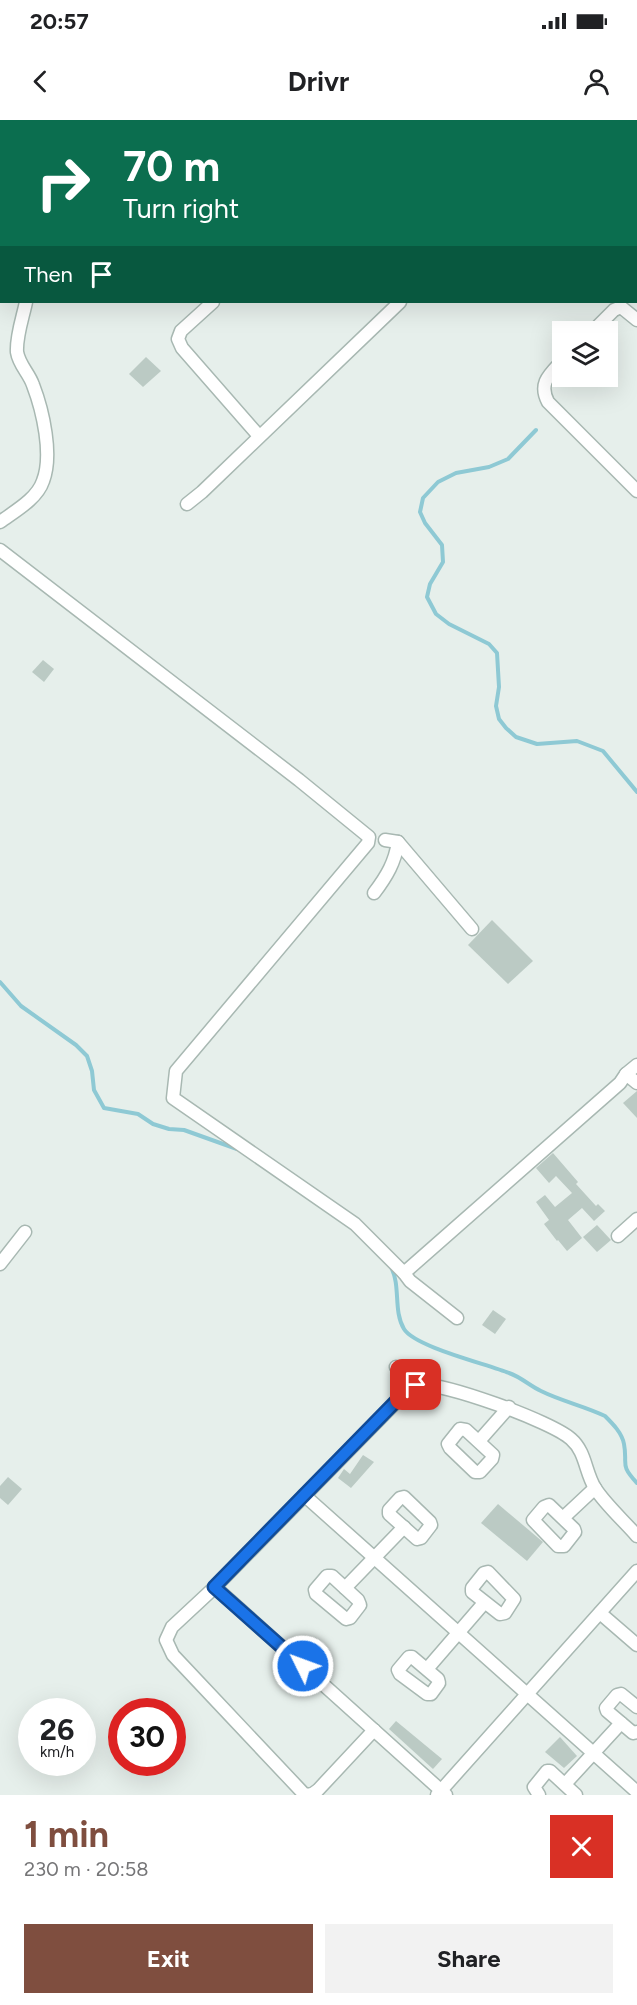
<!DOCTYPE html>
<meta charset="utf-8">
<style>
body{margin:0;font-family:Figtree,sans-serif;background:#f2f2f2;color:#202124;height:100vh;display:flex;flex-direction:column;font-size:22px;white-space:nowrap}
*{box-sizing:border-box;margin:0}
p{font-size:20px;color:#757577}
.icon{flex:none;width:33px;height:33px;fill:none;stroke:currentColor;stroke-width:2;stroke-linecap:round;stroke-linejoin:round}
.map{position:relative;height:1675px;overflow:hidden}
.details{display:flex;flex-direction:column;background:#fff;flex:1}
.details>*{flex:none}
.top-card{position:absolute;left:0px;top:0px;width:638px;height:183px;box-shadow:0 6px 24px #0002;background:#0b6e4f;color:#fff;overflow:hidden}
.buttons{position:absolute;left:552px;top:201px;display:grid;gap:12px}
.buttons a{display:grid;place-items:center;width:66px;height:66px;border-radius:0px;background:#fff;box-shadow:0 6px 24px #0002;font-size:30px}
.speed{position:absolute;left:18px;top:1578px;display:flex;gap:12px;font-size:30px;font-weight:700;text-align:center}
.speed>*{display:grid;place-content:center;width:78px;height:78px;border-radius:50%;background:#fff;box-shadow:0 6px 24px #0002;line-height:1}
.speed small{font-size:15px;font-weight:400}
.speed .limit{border:9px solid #d22;background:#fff;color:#111}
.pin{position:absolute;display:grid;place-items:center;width:51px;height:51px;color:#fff;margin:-26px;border-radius:12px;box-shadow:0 3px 9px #0006}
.me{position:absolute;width:66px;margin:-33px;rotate:312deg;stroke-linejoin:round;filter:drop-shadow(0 0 4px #0008)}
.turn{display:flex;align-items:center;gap:21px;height:126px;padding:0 24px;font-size:27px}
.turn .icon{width:78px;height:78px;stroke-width:2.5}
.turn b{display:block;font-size:42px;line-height:51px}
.then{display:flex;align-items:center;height:57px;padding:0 24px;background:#0003;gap:12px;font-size:22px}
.round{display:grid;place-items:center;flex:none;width:63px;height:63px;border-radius:0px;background:#f2f2f2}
.overview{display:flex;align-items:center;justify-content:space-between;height:102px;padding:0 24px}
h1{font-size:36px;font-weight:700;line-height:45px;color:#7f4e3f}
.primary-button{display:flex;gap:12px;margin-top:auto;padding:12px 24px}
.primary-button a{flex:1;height:69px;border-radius:0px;background:#7f4e3f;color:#fff;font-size:24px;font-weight:700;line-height:69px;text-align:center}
.primary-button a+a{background:#f2f2f2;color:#202124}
.status{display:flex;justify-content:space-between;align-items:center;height:42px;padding:0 30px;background:#fff;direction:ltr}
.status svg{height:16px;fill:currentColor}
header{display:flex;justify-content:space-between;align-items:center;height:78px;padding:0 24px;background:#fff;font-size:27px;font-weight:700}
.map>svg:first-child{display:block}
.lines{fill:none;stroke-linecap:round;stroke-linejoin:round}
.stream{stroke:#8ec9d4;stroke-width:4}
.building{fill:#bbcac4}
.minor-casing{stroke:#a8b8b2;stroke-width:15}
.minor{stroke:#fff;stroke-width:12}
.route-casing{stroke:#114b97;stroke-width:15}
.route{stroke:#1a73e8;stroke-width:10}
</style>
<div class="status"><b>20:57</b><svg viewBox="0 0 49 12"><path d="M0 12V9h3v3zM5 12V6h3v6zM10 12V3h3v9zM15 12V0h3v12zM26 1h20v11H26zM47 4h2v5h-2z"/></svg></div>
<header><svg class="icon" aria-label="back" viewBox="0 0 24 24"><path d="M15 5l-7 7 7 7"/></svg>Drivr<svg class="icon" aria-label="person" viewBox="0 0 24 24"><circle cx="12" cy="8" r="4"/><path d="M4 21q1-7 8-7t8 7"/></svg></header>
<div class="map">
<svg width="637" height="1675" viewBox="0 0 637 1675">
<rect width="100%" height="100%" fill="#e6efeb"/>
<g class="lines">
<g class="stream">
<polyline points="536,310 508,339 489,347 456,353 438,362 423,378 420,392 425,403 442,425 443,442 430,464 427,477 436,494 449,504 489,524 497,533 499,567 496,586 499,599 506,608 516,617 537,624 577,621 603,631 637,672"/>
<polyline points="0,862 21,886 76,925 87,936 92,951 94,970 104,988 138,994 153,1004 169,1009 184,1010 237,1029"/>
<path d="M 391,1147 C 401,1166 393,1191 404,1209 C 415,1227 487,1244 509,1253 C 521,1257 530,1266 541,1271 C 561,1281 584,1286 605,1296 C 613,1304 622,1313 624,1324 C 628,1345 619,1344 637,1363"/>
</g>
</g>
<g class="building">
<polygon points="146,237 161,251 143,267 129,254"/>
<polygon points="43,540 54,549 44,562 32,552"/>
<polygon points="492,800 533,841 508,864 468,825"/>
<polygon points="637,971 637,998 623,983"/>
<polygon points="553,1033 578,1062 576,1064 596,1086 598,1084 605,1091 594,1101 582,1088 568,1100 582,1118 567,1131 558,1120 557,1121 544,1104 549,1100 536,1082 545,1075 555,1087 572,1073 556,1056 549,1063 536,1048"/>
<polygon points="597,1105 611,1120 597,1132 583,1117"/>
<polygon points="493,1190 506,1199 495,1214 482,1205"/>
<polygon points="363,1335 374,1342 351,1368 338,1358 344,1349 350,1354"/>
<polygon points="8,1357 22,1369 8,1385 0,1378 0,1366"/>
<polygon points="498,1384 543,1422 527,1441 481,1403"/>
<polygon points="396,1601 442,1639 433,1649 389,1609"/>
<polygon points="560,1617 577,1636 564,1648 545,1632"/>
</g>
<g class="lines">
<g class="minor-casing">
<g id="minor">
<polyline points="586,0 588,2"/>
<polyline points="102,2 103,0"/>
<polyline points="635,2 637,0"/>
<polyline points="213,182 181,211 178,219 182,228 259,316"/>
<polyline points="592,212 614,190 621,187 637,200"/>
<path d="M 562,241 C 550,254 538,263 548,282 L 637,371"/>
<polyline points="187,384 202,372 400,182"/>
<path d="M 0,402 C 15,391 37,379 43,361 C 53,335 43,291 33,265 C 29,253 19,245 17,232 C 16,216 23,197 26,182"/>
<polyline points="0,430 299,660 369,717 368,723 176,951 173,978 355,1104 404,1153 620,963 626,954 637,963"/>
<polyline points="385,720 398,722 472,809"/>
<path d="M 374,773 C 387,756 395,742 398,722"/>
<polyline points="626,954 637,945"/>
<polyline points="618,1116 637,1099"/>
<polyline points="0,1144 25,1112"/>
<polyline points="404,1153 410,1161 457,1198"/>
<polyline points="396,1247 416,1265"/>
<polygon points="460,1309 466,1310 493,1335 492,1339 480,1352 475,1352 450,1328 448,1324"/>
<polyline points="479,1321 509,1287"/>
<polyline points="304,1375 637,1672"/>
<polygon points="404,1377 430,1402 431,1405 421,1418 417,1419 389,1394 389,1390 400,1378"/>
<polygon points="549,1385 574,1409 575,1412 564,1426 558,1426 533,1400 544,1387"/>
<polyline points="564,1397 595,1368"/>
<polygon points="488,1452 514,1479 505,1493 500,1494 472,1472 472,1468 484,1453"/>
<polygon points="327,1456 332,1456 358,1480 360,1485 350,1498 346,1499 316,1474 315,1470"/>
<polyline points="215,1467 446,1675"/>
<polyline points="345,1468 404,1407"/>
<polyline points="600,1493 637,1525"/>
<polygon points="409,1537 412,1537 438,1559 439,1563 431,1574 427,1574 400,1554 398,1550"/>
<polyline points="427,1549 484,1483"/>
<polyline points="637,1587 621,1574 617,1575 606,1588 607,1591 633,1613 637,1612"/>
<path d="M 374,1610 L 318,1670 L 311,1675 L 304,1674 L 173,1535 L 166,1520 L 172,1507 L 215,1467 L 403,1275 C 407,1271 412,1266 418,1265 C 441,1261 553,1302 571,1319 C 586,1332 585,1352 595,1368 C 604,1383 625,1402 637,1416"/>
<polyline points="565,1664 621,1603"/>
<polyline points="437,1675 637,1451"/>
<polyline points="539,1675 534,1667 547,1651 550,1651 576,1675"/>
</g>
</g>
<use href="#minor" class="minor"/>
</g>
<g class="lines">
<g class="route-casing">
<polyline id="route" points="303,1546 214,1467 402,1275 416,1265"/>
</g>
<use href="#route" class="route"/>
</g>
</svg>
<div class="buttons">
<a><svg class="icon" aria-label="layers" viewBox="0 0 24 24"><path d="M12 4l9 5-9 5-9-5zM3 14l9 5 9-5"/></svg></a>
</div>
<div class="speed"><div>26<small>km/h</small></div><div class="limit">30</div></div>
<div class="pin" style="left:416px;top:1265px;background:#d93025"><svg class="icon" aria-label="arrive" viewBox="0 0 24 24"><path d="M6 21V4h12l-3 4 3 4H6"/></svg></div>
<svg class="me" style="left:303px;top:1546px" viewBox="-20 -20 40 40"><circle r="17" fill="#1a73e8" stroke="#fff" stroke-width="3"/><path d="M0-11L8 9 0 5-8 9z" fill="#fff"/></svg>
<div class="top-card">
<div class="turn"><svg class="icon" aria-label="right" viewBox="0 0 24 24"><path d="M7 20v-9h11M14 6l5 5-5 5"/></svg><div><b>70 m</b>Turn right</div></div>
<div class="then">Then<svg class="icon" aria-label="arrive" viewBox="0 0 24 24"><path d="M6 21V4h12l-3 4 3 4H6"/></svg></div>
</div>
</div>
<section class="details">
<div class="overview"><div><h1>1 min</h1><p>230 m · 20:58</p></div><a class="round" style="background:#d93025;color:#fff"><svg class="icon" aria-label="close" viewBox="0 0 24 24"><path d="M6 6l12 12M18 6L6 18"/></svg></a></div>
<div class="primary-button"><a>Exit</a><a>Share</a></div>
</section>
